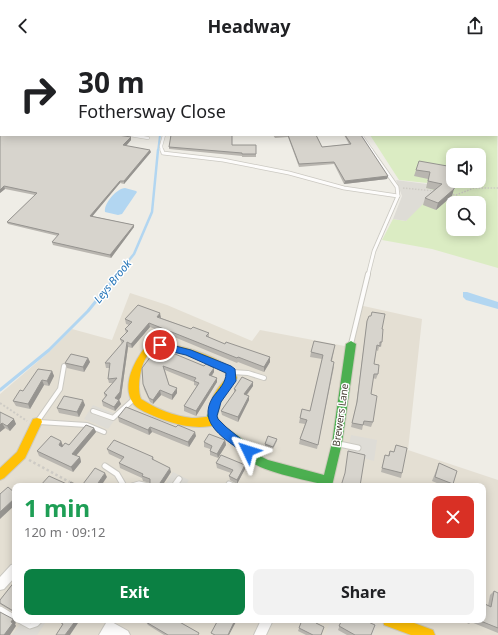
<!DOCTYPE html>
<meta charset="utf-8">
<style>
body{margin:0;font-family:"Noto Sans",sans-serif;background:#f2f2f2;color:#202124;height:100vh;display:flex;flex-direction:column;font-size:15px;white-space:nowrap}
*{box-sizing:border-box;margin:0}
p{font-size:13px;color:#757577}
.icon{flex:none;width:22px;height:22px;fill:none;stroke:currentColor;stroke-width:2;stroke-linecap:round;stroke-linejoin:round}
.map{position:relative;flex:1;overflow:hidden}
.panel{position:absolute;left:12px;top:431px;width:474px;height:140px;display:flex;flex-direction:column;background:#fff;border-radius:8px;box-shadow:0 2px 10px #0003}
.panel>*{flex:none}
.top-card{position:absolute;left:0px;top:0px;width:498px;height:84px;box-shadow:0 2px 10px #0003;background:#fff;color:#202124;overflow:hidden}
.tools{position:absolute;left:446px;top:96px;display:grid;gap:8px}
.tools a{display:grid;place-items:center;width:40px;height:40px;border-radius:8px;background:#fff;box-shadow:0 2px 10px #0003;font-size:20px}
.pin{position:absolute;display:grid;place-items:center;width:34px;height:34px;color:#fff;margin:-17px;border:2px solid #fff;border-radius:50%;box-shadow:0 1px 4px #0007}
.me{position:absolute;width:44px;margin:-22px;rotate:311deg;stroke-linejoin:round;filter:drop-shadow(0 0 3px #0008)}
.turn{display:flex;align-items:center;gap:14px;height:84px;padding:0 12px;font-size:18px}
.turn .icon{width:52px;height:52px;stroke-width:2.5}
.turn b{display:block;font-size:28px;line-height:34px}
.round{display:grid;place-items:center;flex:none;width:42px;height:42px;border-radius:8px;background:#f2f2f2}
.headline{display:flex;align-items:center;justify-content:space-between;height:68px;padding:0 12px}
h1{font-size:24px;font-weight:700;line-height:30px;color:#1e9e55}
.action{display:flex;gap:8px;margin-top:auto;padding:8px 12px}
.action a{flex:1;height:46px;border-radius:8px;background:#0b8043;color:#fff;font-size:16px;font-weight:700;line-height:46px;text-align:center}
.action a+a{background:#f2f2f2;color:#202124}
header{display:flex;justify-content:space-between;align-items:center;height:52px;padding:0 12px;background:#fff;font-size:18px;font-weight:700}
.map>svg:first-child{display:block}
.residential{fill:#e4dfd3;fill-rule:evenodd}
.industrial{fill:#e2ded7}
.green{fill:#dbecc3;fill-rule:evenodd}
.parking{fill:#dedcd6}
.water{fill:#b2d6f1}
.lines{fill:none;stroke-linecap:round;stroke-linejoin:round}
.stream-far2{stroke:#b2d6f1;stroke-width:2}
.stream-far1{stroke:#b2d6f1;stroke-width:2.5}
.stream{stroke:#b2d6f1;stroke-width:3}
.lane-far3-casing{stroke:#cbc9c2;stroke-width:3.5}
.lane-far2-casing{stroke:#cbc9c2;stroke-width:4.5}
.lane-far1-casing{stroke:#cbc9c2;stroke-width:6}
.lane-casing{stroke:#cbc9c2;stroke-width:7}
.street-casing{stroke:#cbc9c2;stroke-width:2}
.fast-casing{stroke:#cecabc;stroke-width:2}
.slow-casing{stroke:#cecabc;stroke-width:2}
.path-far3{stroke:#cecbc5;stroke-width:1;stroke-dasharray:1 1;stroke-linecap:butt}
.path-far2{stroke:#cecbc5;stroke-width:1.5;stroke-dasharray:1.5 1.5;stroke-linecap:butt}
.path-far1{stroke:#cecbc5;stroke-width:2;stroke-dasharray:2 2;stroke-linecap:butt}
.path{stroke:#cecbc5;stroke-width:2.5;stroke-dasharray:2.5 2.5;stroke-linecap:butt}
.lane-far3{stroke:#fdfcfb;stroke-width:2.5}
.lane-far2{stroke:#fdfcfb;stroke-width:3}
.lane-far1{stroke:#fdfcfb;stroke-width:4}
.lane{stroke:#fdfcfb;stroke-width:5}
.street{fill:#fdfcfb;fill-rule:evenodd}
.fast{fill:#4caf50;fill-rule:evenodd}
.slow{fill:#ffc107;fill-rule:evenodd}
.wall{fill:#b9b6b0}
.shaded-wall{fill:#969490}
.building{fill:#d7d4cd;stroke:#969490}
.route{fill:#1a73e8;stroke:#114b97}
.labels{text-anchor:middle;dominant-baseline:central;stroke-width:3;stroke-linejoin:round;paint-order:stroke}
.street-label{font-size:10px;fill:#453e32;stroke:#fff}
.water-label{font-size:11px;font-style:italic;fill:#2374b8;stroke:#fff}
</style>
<header><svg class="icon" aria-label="back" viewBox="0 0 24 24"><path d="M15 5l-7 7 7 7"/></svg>Headway<svg class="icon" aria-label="share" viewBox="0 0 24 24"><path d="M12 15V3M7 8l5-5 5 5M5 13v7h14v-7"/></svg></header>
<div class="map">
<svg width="498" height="583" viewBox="0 0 498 583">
<rect width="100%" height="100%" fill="#efede6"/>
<path class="residential" d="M 130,241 L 167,253 L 252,289 L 260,278 L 350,295 L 359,253 L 422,267 L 408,398 L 498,428 L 498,583 L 0,583 L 0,342 L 50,299 L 72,277 L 112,288 ZM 15,434 L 483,434 L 483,568 L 15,568 Z"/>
<polygon class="industrial" points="331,568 379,568 373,583 325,583"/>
<g class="green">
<polygon points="402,0 498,0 498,47 497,1 391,1"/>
<path d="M 497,48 L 498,216 L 432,197 L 382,188 L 393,167 L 406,169 L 426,136 L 427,131 L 399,128 L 370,83 L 497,83 ZM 453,103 L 479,103 L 479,129 L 453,129 ZM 453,151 L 479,151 L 479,177 L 453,177 Z"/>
</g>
<g class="parking">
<polygon points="396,128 427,132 426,136 434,138 433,142 406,169 393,167 402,144"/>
<polygon points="93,353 118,363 108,377 84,367"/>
<polygon points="351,383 377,388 374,409 347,402"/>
<polygon points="173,420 189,428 185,434 164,434"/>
<polygon points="23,568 27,568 32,571 35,568 47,568 37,583 12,583"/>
</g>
<g class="water">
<path d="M 125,136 L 136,139 L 137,140 L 122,162 L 118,163 L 105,160 C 103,152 117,136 125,136 Z"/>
<polygon points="463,240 467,240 498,250 498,257 466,248 463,245"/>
</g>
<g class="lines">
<g class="stream-far2">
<polyline points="382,1 392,0"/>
<polyline points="158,99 160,83"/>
</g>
<polyline class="stream-far1" points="117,223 134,202 152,160 158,98"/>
<polyline class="stream" points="0,338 49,298 88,259 118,222"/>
<g class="lane-far3-casing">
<g id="lane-far3">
<polyline points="130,83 148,86"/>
<polyline points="361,83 372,99"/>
<polyline points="162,99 161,94 164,83"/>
</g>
</g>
<g class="lane-far2-casing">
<g id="lane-far2">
<polyline points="162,98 163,101 223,108 289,121 344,136 398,144"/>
<polyline points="368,223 374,199 398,144 397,135 371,98"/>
</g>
</g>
<g class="lane-far1-casing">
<g id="lane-far1">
<polyline points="351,292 368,222"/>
<polyline points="232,320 248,321 264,326"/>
<polyline points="93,359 113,366 134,347"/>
<polyline points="37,370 60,337 64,314"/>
<polyline points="39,370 87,373 104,380"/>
</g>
</g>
<g class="lane-casing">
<g id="lane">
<polyline points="339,392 358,396"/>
<polyline points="105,414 117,422 124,434"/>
<polyline points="229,432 233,434"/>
<polyline points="132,434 139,432 148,434"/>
<polyline points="174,434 179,427"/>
<polyline points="0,557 15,566"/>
<polyline points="19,568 30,574 36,572 40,568"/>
</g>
</g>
<g class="street-casing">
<g id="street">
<rect x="0" y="8" width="1" height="2"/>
<polygon points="15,512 15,525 4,537 0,538 0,525 11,513"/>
<polygon points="261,568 273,568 266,583 254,583"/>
<polygon points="110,569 128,579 130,583 99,583 106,571"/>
</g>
</g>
<g class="fast-casing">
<path id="fast" d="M 351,289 L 356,292 L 342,391 L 332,434 L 322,434 L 322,432 C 305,428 264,420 252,410 C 246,405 242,399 236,394 C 225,385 213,379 207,364 L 212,351 L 215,350 L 218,351 L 220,354 L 217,364 L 218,367 L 227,376 L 245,389 L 260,404 L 268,408 L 324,423 L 332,391 L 346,292 Z"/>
</g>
<g class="slow-casing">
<g id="slow">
<path d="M 155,291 C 183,292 211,303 234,317 L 237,326 L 221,349 L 218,357 L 215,358 L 212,357 C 207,347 221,333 227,325 L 227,322 C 206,309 180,299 155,297 C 141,302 136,335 141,347 C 157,357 173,364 192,366 C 200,366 210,363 218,366 L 219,369 L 218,372 C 195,380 166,370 145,360 C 141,358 135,355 133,351 C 121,333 135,308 146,294 Z"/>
<polygon points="37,366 41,367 42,370 25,406 4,426 0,428 0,416 17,400 33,367"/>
<polygon points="383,568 406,568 433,578 435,583 411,583 384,573"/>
</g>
</g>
<polyline class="path-far3" points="497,56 498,58"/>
<g class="path-far2">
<polyline points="403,136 434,139"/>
<polyline points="450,142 456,143 474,136 498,136"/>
</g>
<polyline class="path-far1" points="0,351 27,369"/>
<polyline class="path" points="29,408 77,434"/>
<use href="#lane-far3" class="lane-far3"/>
<use href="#lane-far2" class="lane-far2"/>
<use href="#lane-far1" class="lane-far1"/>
<use href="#lane" class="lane"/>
<use href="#street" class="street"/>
<use href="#fast" class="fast"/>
<use href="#slow" class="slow"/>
</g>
<g class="wall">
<polygon points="0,70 1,83 131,88 126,94 151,100 124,132 120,131 92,164 134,173 134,175 111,206 53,193 52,190 58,184 8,172 7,170 35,143 5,137 0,141"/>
<polygon points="273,83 316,83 322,95 349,92 344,83 361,83 388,124 387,127 344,132 334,112 299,115 288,85 275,86"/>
<polygon points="232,93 256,93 256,105 242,105 242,104 169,97 169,95"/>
<polygon points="453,115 452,144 436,158 423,153 425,146 435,138 426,136 428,127 414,124 416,118"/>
<polygon points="161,266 191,277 209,281 209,286 270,310 264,320 238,310 237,311 150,275 132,296 128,295 121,345 119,348 121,352 115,359 103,354 102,349 105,345 104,341 113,331 109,331 108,327 110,316 106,316 105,311 122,292 120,287 126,281 125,277 129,273 126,272 125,267"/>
<polygon points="367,269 382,277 382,290 381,295 379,295 378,299 376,298 374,312 378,322 376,327 373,326 371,342 373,370 371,375 363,373 362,378 351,375 356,354"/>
<polygon points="158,295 214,320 212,324 217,330 196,364 184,359 184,354 197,334 194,333 194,330 165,318 169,333 177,341 172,348 161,343 153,352 150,350 144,337 143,332"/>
<polygon points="334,298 332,309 334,315 317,397 299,392 300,387 305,372 299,371 300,366 310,359 322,307 310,305 311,300"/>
<polygon points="88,306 90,310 84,320 67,316 65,311"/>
<polygon points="52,319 54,324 49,334 44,333 30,357 16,354 13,349 23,339"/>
<polygon points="253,334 247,343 249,348 238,370 222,363 221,359 234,341 234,337"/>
<polygon points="85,353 79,365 59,361 57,356"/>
<polygon points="0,360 16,372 10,379 5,376 0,380"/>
<polygon points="118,365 196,384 189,395 152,380 149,383 119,370"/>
<polygon points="94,376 96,380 76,404 80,405 81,410 73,420 39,404 37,399 61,389 63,394 69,393"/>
<polygon points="277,387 277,389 273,397 265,394 265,392"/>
<polygon points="225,388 226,393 218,406 210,403 210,397 204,395 204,390"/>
<polygon points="396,393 402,421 401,426 381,420 385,403 388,404 390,399 394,400"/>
<polygon points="107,397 153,405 154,408 171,420 162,434 142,434 148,434 150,432 150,431 143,429 142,426 120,416 119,411 122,408 109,402"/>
<polygon points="216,411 245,413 245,417 237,432 230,428 229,424 231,421 217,416"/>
<polygon points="439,411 453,432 452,434 444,434 432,429"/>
<polygon points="15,529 15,561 1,553 0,552 0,548"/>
<polygon points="494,539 498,541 498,581 471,570 469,572 460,568 483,568 488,554 490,543"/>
<polygon points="302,568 317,568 316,571 321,583 306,583 298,579"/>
<polygon points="342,568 371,583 347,583 338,578"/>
<polygon points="146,570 199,583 164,583 148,573"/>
</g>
<g class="shaded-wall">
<polygon points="131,85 131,88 124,96 123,93"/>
<polygon points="150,98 151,100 124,132 124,129"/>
<polygon points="388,124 387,127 344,132 345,129"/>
<polygon points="120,129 120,131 91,166 90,164"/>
<polygon points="4,134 5,137 0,141 0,138"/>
<polygon points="454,137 452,144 436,158 438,151"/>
<polygon points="134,173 134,175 111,206 110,203"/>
<polygon points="160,261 161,266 157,265"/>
<polygon points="149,271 150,275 132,296 131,292"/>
<polygon points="127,290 128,295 121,345 117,351 115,346"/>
<polygon points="270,305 270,310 264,320 264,315"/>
<polygon points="88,306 90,310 84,320 83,315"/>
<polygon points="214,316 214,320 209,327 209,323"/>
<polygon points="52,319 54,324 49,334 47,329"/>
<polygon points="217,326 217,330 196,364 196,359"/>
<polygon points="42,328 44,333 30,357 28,352"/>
<polygon points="253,330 253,334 244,346 244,342"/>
<polygon points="177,336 177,341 172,348 172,343"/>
<polygon points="160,338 161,343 153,352 153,348"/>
<polygon points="249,344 249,348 238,370 238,365"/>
<polygon points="83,348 85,353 79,365 77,360"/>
<polygon points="119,348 121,352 115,359 114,355"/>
<polygon points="14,367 16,372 10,379 7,374"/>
<polygon points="2,371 5,376 0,380 0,373"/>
<polygon points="150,375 152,380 149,383 148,378"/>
<polygon points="94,376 96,380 74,406 72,402"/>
<polygon points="195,380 196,384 189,395 188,390"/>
<polygon points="225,388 226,393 218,406 217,402"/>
<polygon points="61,389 63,394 61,397 59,393"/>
<polygon points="80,405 81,410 73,420 71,415"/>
<polygon points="245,413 245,417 237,432 237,428"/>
<polygon points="170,416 171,420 162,434 158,434"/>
<polygon points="105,421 107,425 101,434 96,434"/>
<polygon points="15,446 15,453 0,467 0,460"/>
<polygon points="13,567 16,571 15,572 16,574 10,583 4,583"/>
<polygon points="76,568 80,568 70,583 65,583"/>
<polygon points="235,568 237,568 229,583 228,583"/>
</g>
<g class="building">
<polygon points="23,0 62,0 60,1 22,1"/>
<polygon points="1,16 1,24 0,24 0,17"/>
<polygon points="0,70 1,70 1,83 118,83 131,85 123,93 150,98 124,129 120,129 90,164 134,173 110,203 52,190 59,182 7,170 37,141 4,134 0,138"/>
<polygon points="171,83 232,83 232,93 256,93 256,102 242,102 242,101 169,95"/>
<polygon points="288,83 316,83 322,95 351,92 345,83 361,83 388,124 345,129 334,110 299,112"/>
<polygon points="419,109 453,115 453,129 456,129 454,137 438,151 425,146 442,132 428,129 430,120 416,118"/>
<polygon points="138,253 160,261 157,265 191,277 193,275 209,281 206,284 225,292 226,290 270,305 264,315 238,305 237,306 149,271 131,292 127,290 120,340 115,346 119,348 114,355 102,349 107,343 104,341 117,326 108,327 110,311 105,311 124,289 120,287 128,279 125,277 132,270 125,267"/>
<polygon points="372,260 385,262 382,277 383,277 382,290 380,290 380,294 377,293 374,312 379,313 378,322 374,322 371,342 377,344 373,370 364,369 363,373 352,371 357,350 367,269 369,264 371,264"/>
<polygon points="314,289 335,293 331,309 334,310 318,393 300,387 307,368 300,366 302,357 310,359 323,303 311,300"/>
<polygon points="158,295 204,314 206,312 214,316 209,323 217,326 196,359 184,354 199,331 194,329 196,326 163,314 169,333 177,336 172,343 160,338 153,348 149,346 143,332 142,316"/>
<polygon points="71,302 88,306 83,315 65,311"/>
<polygon points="38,317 52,319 47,329 42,328 28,352 13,349 20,338 23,339"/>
<polygon points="242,325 253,330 244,342 249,344 238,365 221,359 236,338 234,337"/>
<polygon points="64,344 83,348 77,360 57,356"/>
<polygon points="126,355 176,375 178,373 195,380 188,390 150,375 148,378 118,365"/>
<polygon points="0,360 14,367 7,374 2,371 0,373"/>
<polygon points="86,373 94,376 72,402 80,405 71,415 37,399 51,384 61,389 59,393 62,395 65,391 69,393"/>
<polygon points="209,382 225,388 217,402 210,399 212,394 204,390"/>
<polygon points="268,384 277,387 273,395 265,392"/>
<polygon points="114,388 153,405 152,407 170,416 158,434 142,434 143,433 148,434 150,432 150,427 142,424 143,422 119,411 124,405 107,397"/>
<polygon points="396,393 407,396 402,421 382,416 385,403 389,404 390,399 394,400"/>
<polygon points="348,399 365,403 360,434 341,434 345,421"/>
<polygon points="221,403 245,413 237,428 229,424 233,418 216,411"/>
<polygon points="439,411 457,419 453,432 435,425"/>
<polygon points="95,416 105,421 96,434 88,434 83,432"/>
<polygon points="49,424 69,433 71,430 79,434 40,434"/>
<polygon points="8,435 15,441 15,446 0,460 0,442"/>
<polygon points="15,529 15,560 0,551 0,548"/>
<polygon points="494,539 498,541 498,576 478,568 483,568 483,551 491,555"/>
<polygon points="0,560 13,567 11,570 13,571 4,583 0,583"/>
<polygon points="59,568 76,568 65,583 56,583 63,572 58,569"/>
<polygon points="147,568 176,568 199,581 198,583 168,583 146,570"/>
<polygon points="218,568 235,568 228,583 215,583 211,581"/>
<polygon points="302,568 317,568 316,571 324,575 321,583 313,583 299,576"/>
<polygon points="342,568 364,568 375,573 371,583 355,583 339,574"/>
</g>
<path class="route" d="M 160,290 L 191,298 L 231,314 L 235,317 L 236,329 L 221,350 L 217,364 L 218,367 L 226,375 L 252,396 L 254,399 L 252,402 L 248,404 L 245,402 C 226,387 196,372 213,345 C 219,337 226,331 226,321 L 186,303 L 156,296 L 155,293 L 156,291 Z"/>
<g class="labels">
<g class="street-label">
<text transform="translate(340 363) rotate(-82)">Brewers Lane</text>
</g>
<g class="water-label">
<text transform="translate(112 229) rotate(-51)">Leys Brook</text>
</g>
</g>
</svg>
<div class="tools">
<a><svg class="icon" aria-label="sound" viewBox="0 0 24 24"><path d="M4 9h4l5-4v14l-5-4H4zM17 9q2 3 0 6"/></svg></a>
<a><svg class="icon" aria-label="search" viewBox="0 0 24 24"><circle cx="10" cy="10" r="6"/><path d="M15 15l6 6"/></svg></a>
</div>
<div class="pin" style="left:160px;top:293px;background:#d93025"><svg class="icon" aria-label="arrive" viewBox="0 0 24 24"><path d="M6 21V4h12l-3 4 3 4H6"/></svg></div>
<svg class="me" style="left:248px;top:399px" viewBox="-20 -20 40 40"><path d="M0-17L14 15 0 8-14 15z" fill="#1a73e8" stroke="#fff" stroke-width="4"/></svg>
<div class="top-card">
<div class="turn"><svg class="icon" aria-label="right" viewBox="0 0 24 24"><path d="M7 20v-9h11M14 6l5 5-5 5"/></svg><div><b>30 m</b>Fothersway Close</div></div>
</div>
<section class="panel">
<div class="headline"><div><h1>1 min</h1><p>120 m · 09:12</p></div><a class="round" style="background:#d93025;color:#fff"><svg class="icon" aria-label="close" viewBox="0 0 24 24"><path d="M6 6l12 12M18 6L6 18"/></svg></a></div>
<div class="action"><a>Exit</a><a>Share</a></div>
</section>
</div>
